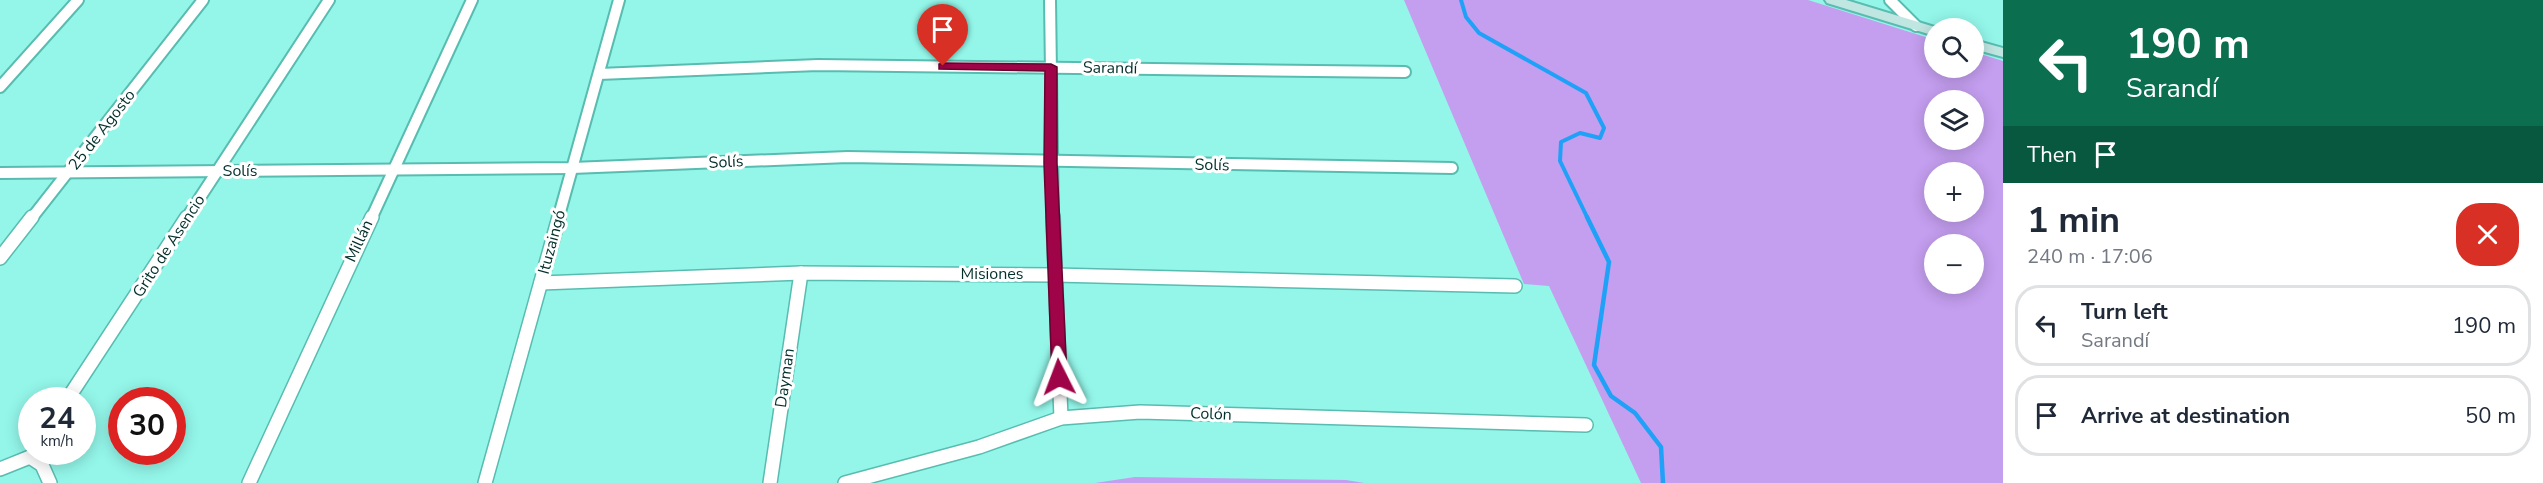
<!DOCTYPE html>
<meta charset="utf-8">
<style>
body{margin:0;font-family:"Nunito Sans",sans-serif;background:#f6f6f7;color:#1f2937;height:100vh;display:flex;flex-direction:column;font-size:22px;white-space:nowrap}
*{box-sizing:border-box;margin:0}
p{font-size:20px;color:#747a83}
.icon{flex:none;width:33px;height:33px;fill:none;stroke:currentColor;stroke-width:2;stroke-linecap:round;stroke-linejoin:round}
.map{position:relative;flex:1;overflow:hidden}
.sheet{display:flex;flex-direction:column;background:#fff;width:540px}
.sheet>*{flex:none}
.banner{background:#0b6e4f;color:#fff;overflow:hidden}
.controls{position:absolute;left:1924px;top:18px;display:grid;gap:12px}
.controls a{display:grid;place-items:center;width:60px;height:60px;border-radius:50%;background:#fff;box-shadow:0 3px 15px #0003;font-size:30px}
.speed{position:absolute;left:18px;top:387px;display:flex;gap:12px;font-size:30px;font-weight:700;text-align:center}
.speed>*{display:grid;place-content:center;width:78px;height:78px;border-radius:50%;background:#fff;box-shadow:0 3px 15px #0003;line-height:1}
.speed small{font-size:15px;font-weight:400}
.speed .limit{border:9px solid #d22;background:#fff;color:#111}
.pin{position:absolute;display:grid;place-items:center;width:51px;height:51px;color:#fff;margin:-62px -26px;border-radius:50% 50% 50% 0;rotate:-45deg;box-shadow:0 0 6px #0007}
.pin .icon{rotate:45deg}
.me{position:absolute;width:66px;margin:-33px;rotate:357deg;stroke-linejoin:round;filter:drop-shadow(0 0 4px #0008)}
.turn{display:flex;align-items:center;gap:21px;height:126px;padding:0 24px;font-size:27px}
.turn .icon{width:78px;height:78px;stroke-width:2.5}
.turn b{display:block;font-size:42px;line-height:51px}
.then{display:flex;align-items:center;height:57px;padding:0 24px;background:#0003;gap:12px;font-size:22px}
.round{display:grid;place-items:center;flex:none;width:63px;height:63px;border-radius:24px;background:#f6f6f7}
.overview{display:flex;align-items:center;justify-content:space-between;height:102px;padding:0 24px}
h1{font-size:36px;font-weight:700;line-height:45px}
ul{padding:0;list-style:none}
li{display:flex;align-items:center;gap:18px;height:81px;margin:0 12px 9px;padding:0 12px;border:3px solid #e0e1e3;border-radius:24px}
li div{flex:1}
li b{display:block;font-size:22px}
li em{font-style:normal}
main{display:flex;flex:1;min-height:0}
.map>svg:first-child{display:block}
.green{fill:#c49eef;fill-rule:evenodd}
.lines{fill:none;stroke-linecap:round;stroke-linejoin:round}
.stream-far1{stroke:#20a1f8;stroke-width:4}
.stream{stroke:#20a1f8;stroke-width:4.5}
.street-far1-casing{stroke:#59bcb1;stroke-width:14}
.street-casing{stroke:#59bcb1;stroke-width:16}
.secondary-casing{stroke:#59bcb1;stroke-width:4}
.street-far1{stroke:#fff;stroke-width:10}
.street{stroke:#fff;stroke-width:13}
.secondary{fill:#c0e6e2;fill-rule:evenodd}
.route{fill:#9f0448;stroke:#67032f;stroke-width:1.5}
.labels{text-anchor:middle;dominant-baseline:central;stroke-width:6;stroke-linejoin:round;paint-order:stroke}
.street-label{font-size:16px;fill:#022f2b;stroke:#fff}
</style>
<main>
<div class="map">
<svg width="2003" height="483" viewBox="0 0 2003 483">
<rect width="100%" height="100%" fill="#93f6e9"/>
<g class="green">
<path d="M 1404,0 L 1808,0 L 1935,40 L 1935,68 L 1974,68 L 1974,52 L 2003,61 L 2003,483 L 1641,483 L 1549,286 L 1524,284 ZM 1935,100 L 1974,100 L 1974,140 L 1935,140 ZM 1935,172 L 1974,172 L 1974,212 L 1935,212 ZM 1935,244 L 1974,244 L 1974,284 L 1935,284 Z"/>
<polygon points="1135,477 1346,480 1364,483 1095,483"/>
</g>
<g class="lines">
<polyline class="stream-far1" points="1461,0 1466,17 1479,33 1586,93 1604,128 1600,138 1580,133 1561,142 1560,161 1588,219"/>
<polyline class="stream" points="1587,217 1609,262 1594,365 1611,396 1635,413 1661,447 1663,483"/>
<g class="street-far1-casing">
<g id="street-far1">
<polyline points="1050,0 1053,219"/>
<polyline points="1890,0 1916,26"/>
<polyline points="599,74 818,65 1405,72"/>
<polyline points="0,87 78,0"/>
<polyline points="0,173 572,168 848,157 1452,168"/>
<polyline points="31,219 203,0"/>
<polyline points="186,219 329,0"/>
<polyline points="371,219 472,0"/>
<polyline points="558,219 619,0"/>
</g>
</g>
<g class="street-casing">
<g id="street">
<polyline points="1053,217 1061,418"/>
<polyline points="0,258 32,217"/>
<polyline points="541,283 801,273 1055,275 1515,286"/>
<polyline points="67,400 187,217"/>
<polyline points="30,457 42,465 50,483"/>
<polyline points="0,469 30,457"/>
<polyline points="249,483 372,217"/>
<polyline points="485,483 559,217"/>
<polyline points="770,483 801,273"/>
<polyline points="845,483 979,447 1061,418 1140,412 1586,425"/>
</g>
</g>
<g class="secondary-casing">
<g id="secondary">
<polygon points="1825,0 1846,0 1938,28 1935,28 1935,36 1827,3"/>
<polygon points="1974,40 2003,48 2003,57 1974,49"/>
</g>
</g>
<use href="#street-far1" class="street-far1"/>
<use href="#street" class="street"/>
<use href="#secondary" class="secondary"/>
</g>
<polygon class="route" points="943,63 1051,64 1057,67 1057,163 1067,377 1065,382 1054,382 1052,377 1044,163 1045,71 939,69 939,64"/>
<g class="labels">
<g class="street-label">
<text transform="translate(1110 68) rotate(1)">Sarandí</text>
<text transform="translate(102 130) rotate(-52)">25 de Agosto</text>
<text transform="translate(726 162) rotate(-3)">Solís</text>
<text transform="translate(1212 165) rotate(1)">Solís</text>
<text x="240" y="171">Solís</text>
<text transform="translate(359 241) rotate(-65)">Millán</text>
<text transform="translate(552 242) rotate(-75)">Ituzaingó</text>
<text transform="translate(169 246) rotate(-57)">Grito de Asencio</text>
<text x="992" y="274">Misiones</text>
<text transform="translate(785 378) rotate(-82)">Dayman</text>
<text transform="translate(1211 414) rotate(2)">Colón</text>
</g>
</g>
</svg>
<div class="controls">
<a><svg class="icon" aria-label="search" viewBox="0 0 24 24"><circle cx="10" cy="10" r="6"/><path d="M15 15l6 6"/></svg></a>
<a><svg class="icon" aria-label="layers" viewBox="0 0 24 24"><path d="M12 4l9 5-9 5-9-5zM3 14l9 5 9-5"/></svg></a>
<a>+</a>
<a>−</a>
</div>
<div class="speed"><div>24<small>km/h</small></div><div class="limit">30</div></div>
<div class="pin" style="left:943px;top:66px;background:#d93025"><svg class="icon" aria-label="arrive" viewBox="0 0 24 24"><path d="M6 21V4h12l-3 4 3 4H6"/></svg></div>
<svg class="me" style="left:1059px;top:377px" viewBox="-20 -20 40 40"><path d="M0-17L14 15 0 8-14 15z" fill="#9f0448" stroke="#fff" stroke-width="4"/></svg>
</div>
<section class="sheet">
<div class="banner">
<div class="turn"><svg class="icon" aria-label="left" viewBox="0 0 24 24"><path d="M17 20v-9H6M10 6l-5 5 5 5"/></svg><div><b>190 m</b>Sarandí</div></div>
<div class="then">Then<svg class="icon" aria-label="arrive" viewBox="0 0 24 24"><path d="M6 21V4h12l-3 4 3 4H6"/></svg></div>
</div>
<div class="overview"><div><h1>1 min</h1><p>240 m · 17:06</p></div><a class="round" style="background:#d93025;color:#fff"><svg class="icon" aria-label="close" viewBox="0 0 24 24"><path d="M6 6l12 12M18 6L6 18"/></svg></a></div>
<ul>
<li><svg class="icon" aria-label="left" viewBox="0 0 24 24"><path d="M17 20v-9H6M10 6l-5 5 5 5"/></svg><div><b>Turn left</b><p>Sarandí</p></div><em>190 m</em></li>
<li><svg class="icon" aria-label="arrive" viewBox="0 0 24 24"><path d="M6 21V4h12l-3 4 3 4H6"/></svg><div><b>Arrive at destination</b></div><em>50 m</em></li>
</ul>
</section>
</main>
